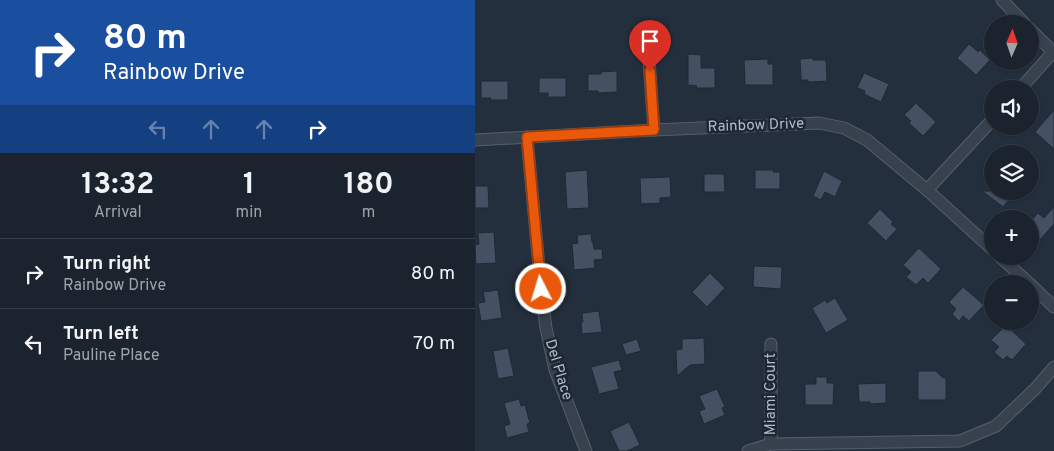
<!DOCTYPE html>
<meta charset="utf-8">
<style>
body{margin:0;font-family:Overpass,sans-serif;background:#282f3a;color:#f1f3f6;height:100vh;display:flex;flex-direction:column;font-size:19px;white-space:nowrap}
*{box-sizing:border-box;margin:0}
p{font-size:16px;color:#a0a4aa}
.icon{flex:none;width:28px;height:28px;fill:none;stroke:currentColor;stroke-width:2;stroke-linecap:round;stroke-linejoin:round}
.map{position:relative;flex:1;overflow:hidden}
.side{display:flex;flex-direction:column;background:#1b232e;width:475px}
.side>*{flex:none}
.guide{background:#1a4fa0;color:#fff;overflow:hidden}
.needle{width:32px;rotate:2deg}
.fabs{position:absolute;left:509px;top:15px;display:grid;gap:10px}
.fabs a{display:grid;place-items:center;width:55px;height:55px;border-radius:50%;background:#1b232e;box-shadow:0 1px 4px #0004,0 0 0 1px #39404a;font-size:25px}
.pin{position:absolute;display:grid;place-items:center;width:42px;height:42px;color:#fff;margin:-51px -21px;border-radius:50% 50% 50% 0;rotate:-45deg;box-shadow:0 0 5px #0007}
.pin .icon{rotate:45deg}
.me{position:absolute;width:55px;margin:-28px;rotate:355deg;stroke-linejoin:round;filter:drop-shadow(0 0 4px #0008)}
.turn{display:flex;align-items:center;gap:18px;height:105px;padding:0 20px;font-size:22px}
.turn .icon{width:65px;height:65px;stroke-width:2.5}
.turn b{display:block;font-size:35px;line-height:42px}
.lanes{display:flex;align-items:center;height:48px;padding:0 20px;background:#0003;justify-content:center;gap:25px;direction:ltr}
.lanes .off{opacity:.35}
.eta{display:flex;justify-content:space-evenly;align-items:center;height:85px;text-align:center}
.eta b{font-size:30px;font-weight:700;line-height:35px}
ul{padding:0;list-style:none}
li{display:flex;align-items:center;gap:15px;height:70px;padding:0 20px;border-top:1px solid #39404a}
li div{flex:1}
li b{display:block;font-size:19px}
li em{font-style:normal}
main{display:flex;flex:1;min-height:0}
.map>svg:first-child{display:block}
.building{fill:#455162;stroke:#1f2835}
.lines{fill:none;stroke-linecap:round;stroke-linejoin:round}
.street-casing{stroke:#565f6c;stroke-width:13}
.street{stroke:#38414e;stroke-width:11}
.route-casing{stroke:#983908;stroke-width:12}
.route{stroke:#ea580c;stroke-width:9}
.labels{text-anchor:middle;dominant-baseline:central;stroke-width:5;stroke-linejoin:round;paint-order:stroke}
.street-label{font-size:15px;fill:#b4bcc9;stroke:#1d2633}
</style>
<main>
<section class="side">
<div class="guide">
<div class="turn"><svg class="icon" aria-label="right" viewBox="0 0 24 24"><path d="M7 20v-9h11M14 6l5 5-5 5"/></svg><div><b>80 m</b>Rainbow Drive</div></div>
<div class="lanes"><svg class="icon off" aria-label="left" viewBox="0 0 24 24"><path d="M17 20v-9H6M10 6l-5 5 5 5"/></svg><svg class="icon off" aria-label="ahead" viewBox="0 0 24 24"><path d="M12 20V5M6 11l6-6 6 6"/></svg><svg class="icon off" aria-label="ahead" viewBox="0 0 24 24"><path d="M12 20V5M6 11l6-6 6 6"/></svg><svg class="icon" aria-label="right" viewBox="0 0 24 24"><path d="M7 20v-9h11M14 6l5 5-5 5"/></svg></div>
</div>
<div class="eta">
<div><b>13:32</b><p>Arrival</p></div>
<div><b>1</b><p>min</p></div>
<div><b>180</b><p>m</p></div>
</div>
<ul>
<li><svg class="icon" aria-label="right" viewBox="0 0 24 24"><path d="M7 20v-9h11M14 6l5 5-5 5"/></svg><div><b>Turn right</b><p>Rainbow Drive</p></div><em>80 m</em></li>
<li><svg class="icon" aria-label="left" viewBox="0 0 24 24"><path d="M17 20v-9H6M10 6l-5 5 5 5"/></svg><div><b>Turn left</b><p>Pauline Place</p></div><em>70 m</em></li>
</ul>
</section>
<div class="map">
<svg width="579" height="451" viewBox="0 0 579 451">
<rect width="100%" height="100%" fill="#242f3e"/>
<g class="building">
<polygon points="494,44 503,52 505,50 515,60 501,75 482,58"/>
<polygon points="213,54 226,55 226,68 240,68 240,88 221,88 222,86 213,85"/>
<polygon points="337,58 338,60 351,60 352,81 333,82 333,80 326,80 325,59"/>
<polygon points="293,59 293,64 298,64 298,85 270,85 269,60"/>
<polygon points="142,71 142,92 123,93 123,91 113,91 113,74 126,74 126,72"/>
<polygon points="389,73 414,84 406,102 389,94 390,91 382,88"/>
<polygon points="64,78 91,78 91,97 73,97 73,93 64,93"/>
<polygon points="6,81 33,81 33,100 15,100 16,98 6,98"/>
<polygon points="441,103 461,122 448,136 434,123 436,121 429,115"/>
<polygon points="579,110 579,149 560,132"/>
<polygon points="112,170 114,208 92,209 90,172"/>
<polygon points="280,170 299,170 298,172 305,172 305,189 280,189"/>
<polygon points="349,171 367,181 360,197 350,192 346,200 338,196"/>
<polygon points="229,174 249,174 250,192 229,192"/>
<polygon points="195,177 196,197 185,198 185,203 166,204 165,178"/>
<polygon points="0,186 13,186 14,208 0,208"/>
<polygon points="507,191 541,191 528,207"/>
<polygon points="579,207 579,224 564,241 555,232 555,222 563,213 569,218"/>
<polygon points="405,209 418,222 416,224 422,229 411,241 392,223"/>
<polygon points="19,232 21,263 1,264 0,245 4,244 3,233"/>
<polygon points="116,234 117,242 118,242 119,249 127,249 128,259 119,260 120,268 99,270 97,244 103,243 102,235"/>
<polygon points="444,248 466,269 453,283 448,278 441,285 431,277 436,272 428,265"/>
<polygon points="279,266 307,267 306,289 278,287"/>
<polygon points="235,273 250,288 232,307 217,292"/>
<polygon points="488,287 509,305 494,321 488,316 484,321 477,314 481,309 474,302"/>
<polygon points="23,290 27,318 6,321 3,303 10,302 8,292"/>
<polygon points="360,298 373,320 351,333 337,308 350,300 352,303"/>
<polygon points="124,311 127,332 107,334 106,322 108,322 107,313"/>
<polygon points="531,325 551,344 537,360 532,356 528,360 519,352 524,347 516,340"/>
<polygon points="229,338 230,364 215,365 202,376 201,350 207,349 207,339"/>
<polygon points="162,339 166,351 151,355 147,344"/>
<polygon points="33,348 39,376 23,379 18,351"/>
<polygon points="144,360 147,370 139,372 144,389 124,394 116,367"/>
<polygon points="443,371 461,371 468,378 471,378 471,400 443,400"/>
<polygon points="341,377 352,377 352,383 359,383 358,405 330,405 330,384 341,384"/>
<polygon points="411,383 411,403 395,404 395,402 384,402 383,384"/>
<polygon points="242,389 250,407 247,408 250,415 229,424 224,411 230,409 224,396"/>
<polygon points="44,399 46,406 50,405 55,423 52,424 54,432 32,438 29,426 35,424 29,403"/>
<polygon points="154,422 165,445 152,451 144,451 135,431"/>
</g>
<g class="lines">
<g class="street-casing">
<g id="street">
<polyline points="527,0 550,24"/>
<polyline points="555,29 578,52"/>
<polyline points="172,32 179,130"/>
<polyline points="545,89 579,51"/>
<polyline points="52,137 66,289 71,328 80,370 111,451"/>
<polyline points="0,140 179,130 344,123 369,128 392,140 452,190 518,250"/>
<polyline points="452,190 518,119"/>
<polyline points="524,256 555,284"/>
<polyline points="555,284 579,307"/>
<polyline points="296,444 296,344"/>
<polyline points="273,451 296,444 485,441 521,426 560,389 579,367"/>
</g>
</g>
<use href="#street" class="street"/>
</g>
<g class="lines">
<g class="route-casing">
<polyline id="route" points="66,289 52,137 179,130 175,71"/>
</g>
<use href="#route" class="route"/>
</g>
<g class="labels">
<g class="street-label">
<text transform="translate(281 126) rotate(-2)">Rainbow Drive</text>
<text transform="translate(83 370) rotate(73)">Del Place</text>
<text transform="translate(296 394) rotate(-90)">Miami Court</text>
</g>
</g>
</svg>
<div class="fabs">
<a><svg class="needle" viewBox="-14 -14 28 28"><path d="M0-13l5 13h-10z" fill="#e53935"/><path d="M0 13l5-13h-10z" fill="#a0a4aa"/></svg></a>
<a><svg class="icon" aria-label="sound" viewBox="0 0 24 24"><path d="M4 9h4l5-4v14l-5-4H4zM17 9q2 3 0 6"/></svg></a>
<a><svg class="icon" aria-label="layers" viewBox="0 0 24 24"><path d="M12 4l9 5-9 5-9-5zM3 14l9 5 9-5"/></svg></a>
<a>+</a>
<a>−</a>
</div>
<div class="pin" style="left:175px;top:71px;background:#d93025"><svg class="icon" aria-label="arrive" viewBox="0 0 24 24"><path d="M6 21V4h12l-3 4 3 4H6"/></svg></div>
<svg class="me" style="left:66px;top:289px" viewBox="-20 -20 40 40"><circle r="17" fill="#ea580c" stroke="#fff" stroke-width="3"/><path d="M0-11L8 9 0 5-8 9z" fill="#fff"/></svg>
</div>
</main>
